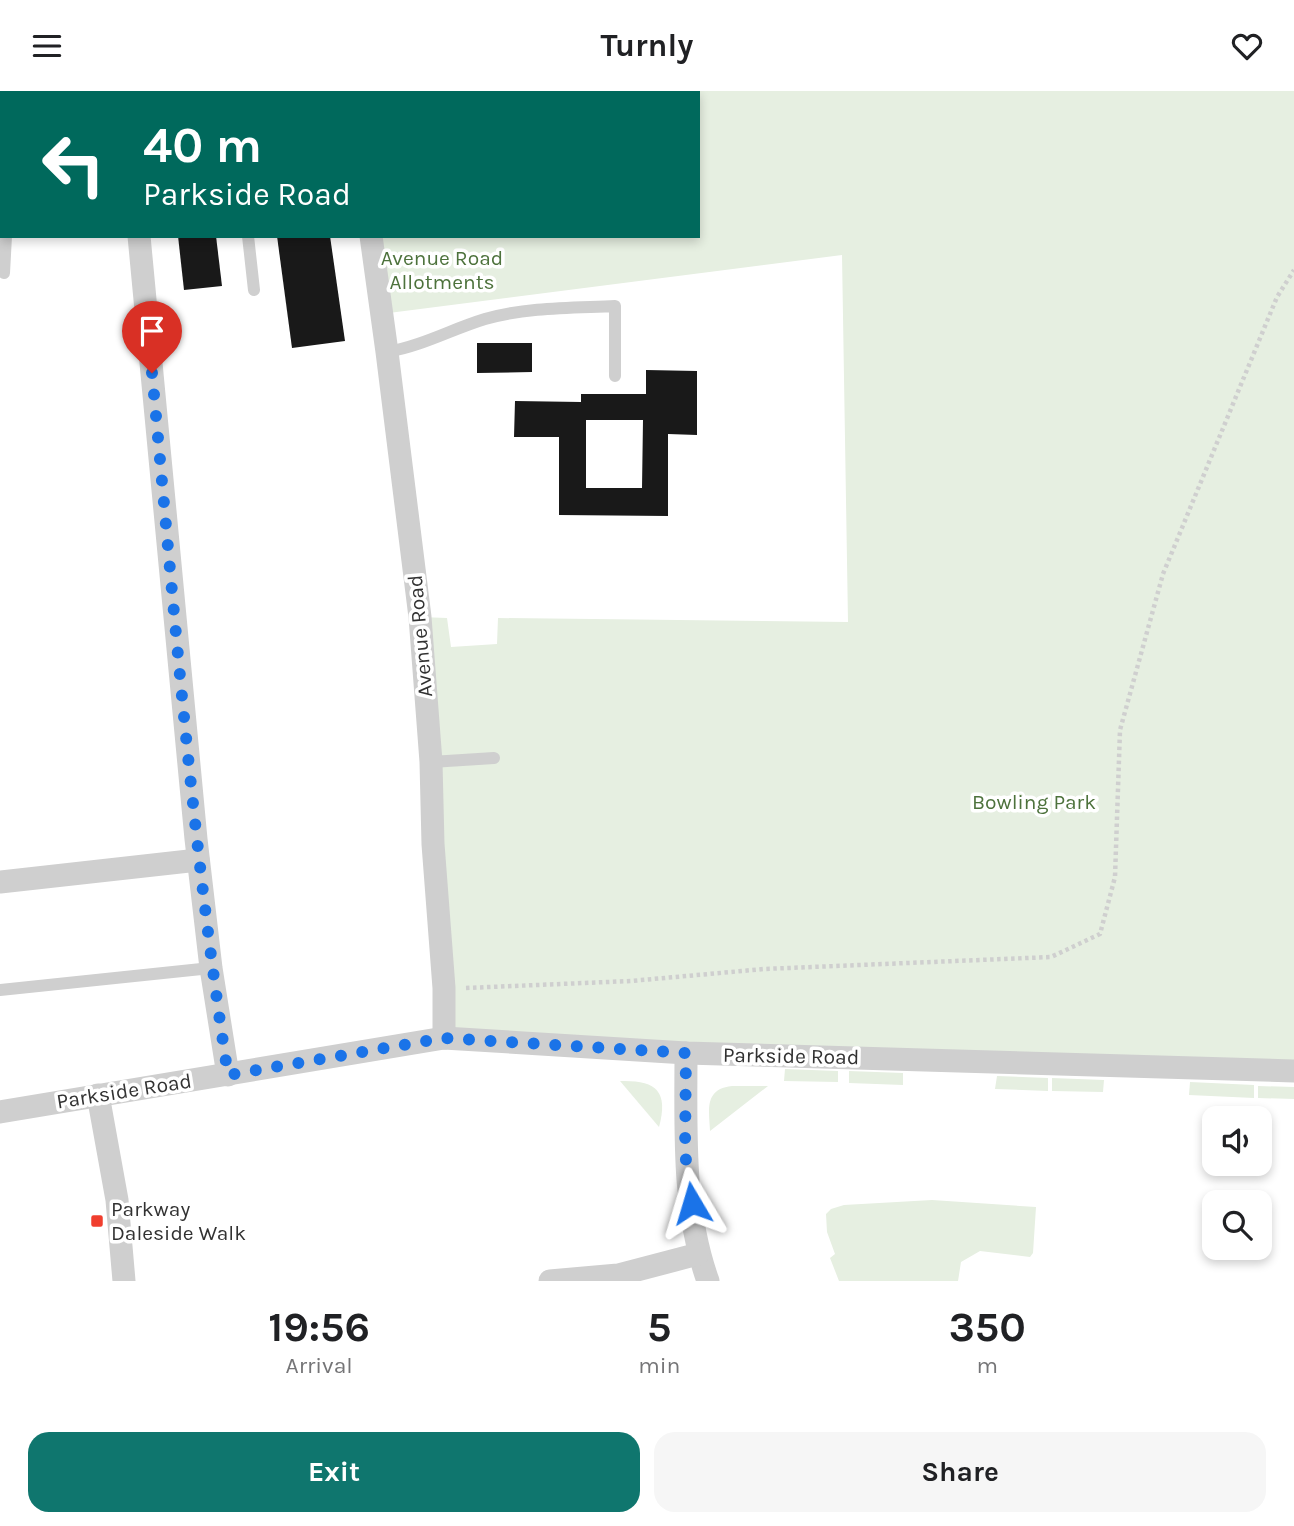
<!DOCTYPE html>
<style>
body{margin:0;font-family:Karla,sans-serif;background:#f6f6f6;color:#202124;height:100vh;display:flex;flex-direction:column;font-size:26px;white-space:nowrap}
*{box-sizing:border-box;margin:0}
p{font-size:23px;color:#757577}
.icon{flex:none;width:38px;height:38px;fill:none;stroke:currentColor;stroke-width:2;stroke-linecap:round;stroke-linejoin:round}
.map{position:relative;height:1190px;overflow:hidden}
.side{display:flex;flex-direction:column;background:#fff;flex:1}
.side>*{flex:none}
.banner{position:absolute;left:0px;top:0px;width:700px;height:147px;box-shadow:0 4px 10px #0003;background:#00695c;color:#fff;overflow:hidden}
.tools{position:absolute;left:1202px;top:1015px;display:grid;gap:14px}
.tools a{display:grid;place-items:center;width:70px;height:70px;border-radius:14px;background:#fff;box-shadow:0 4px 10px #0003;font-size:35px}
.pin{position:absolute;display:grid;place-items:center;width:60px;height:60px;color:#fff;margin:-72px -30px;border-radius:50% 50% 50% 0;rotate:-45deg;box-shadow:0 0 7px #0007}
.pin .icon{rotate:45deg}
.me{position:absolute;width:77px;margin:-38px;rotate:353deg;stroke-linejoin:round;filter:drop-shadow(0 0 5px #0008)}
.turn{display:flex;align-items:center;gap:24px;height:147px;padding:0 28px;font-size:32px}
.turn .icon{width:91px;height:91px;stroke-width:2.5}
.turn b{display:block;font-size:49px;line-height:60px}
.eta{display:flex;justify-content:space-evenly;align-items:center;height:119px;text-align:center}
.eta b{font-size:42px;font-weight:700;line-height:49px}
.button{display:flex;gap:14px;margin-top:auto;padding:14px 28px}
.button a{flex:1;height:80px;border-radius:21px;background:#0f766e;color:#fff;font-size:28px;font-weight:700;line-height:80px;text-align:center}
.button a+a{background:#f6f6f6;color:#202124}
header{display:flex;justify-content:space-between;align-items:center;height:91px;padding:0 28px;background:#fff;font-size:32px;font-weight:700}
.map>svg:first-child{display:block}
.green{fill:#e6efe1}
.building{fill:#191919;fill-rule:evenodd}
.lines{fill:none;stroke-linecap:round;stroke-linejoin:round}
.path{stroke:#cfcfcf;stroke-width:4.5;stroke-dasharray:3.5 3.5;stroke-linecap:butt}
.lane{stroke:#cfcfcf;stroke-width:12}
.street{stroke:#cfcfcf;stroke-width:23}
.route{stroke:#1a73e8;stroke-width:12;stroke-dasharray:0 21.6}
.poi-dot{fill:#f03e2e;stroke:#fff;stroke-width:2.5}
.labels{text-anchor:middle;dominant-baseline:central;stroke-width:7;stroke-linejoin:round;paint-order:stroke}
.park-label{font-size:21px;fill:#4d723c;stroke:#fff}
.street-label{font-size:21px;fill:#323232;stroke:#fff}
.poi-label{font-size:21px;fill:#323232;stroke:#fff;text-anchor:start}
</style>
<header><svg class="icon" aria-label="menu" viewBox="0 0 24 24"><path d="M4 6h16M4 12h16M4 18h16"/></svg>Turnly<svg class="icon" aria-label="heart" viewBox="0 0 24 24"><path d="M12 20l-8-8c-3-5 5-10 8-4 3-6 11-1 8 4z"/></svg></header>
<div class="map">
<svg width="1294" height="1190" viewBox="0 0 1294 1190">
<rect width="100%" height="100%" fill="#fff"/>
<g class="green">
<polygon points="348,0 1294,0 1294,980 444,947 420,526 447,527 451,556 497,553 498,527 848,531 842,164 381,223 371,145 698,145 698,2"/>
<polygon points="785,978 838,980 838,991 784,990"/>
<polygon points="849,980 903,982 903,994 849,992"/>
<polygon points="997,985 1048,987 1048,1000 995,998"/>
<polygon points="1052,987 1104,989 1103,1001 1052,1000"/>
<path d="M 620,990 C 655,989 669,999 659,1036 Z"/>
<polygon points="1190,991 1254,994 1254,1007 1189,1004"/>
<path d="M 732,995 L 768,995 L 710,1040 C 709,1019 704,998 732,995 Z"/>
<polygon points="1258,995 1294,996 1294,1008 1258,1007"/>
<polygon points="932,1109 1036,1116 1033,1162 1030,1166 980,1160 961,1171 958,1190 839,1190 830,1167 835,1163 827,1141 826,1123 831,1118 844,1114"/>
</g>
<g class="building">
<polygon points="178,145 216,145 222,195 184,199"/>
<polygon points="277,145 330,145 345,250 292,257"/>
<polygon points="477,252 532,252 532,281 477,282"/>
<path d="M 646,279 L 697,280 L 697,344 L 668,343 L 668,425 L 559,424 L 559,346 L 514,346 L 515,310 L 581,311 L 581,303 L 646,303 ZM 586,329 L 643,329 L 642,397 L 586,397 Z"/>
</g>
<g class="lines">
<polyline class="path" points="466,897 631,890 764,878 1051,866 1100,843 1115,786 1120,639 1163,483 1277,206 1294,179"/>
<g class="lane">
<polyline points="232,0 232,2"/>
<polyline points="17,2 17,0"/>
<polyline points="248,145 254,199"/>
<polyline points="4,182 6,145"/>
<path d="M 387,261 C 422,255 452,238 485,228 C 527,216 572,217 615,215 L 615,285"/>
<polyline points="431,671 494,667"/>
<polyline points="0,899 211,877"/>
</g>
<g class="street">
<polyline points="125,0 126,2"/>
<polyline points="348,0 348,2"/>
<polyline points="139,145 196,748 211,877 228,984"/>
<polyline points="371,145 387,261 420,526 431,671 433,753 444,897 444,947"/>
<polyline points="0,791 198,769"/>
<path d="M 686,962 C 686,1038 682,1118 708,1190"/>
<polyline points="98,1004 117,1109 124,1190"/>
<polyline points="0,1021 444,947 686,962 1294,980"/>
<polyline points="550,1190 618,1184 698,1163"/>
</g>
</g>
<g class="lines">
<path class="route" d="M 152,282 C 174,516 192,751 228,984 L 444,947 L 686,962 L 685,1062 L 692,1112"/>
</g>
<rect class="poi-dot" x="90" y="1123" width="14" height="14" rx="3.5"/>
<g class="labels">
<g class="park-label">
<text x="442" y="167">Avenue Road<tspan x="442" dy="24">Allotments</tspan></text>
<text x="1034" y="711">Bowling Park</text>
</g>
<g class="street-label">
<text transform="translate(420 545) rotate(-95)">Avenue Road</text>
<text transform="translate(791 965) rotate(1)">Parkside Road</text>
<text transform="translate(124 1000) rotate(-9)">Parkside Road</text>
</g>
<g class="poi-label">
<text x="111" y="1118">Parkway<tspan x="111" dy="24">Daleside Walk</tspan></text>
</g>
</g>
</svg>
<div class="tools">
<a><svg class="icon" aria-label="sound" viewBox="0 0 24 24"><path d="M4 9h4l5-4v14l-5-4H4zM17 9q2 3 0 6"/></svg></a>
<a><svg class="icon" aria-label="search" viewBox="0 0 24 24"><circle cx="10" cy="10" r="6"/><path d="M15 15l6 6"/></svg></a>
</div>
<div class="pin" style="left:152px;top:282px;background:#d93025"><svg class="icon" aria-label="arrive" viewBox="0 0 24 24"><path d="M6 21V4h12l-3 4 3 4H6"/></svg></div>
<svg class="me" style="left:692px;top:1112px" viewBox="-20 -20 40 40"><path d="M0-17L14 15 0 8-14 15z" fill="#1a73e8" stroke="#fff" stroke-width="4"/></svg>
<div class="banner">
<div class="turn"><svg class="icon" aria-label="left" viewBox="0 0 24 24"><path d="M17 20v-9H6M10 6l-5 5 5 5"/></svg><div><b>40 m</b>Parkside Road</div></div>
</div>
</div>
<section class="side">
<div class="eta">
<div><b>19:56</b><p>Arrival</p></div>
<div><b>5</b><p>min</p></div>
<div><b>350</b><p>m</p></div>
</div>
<div class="button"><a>Exit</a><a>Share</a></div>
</section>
